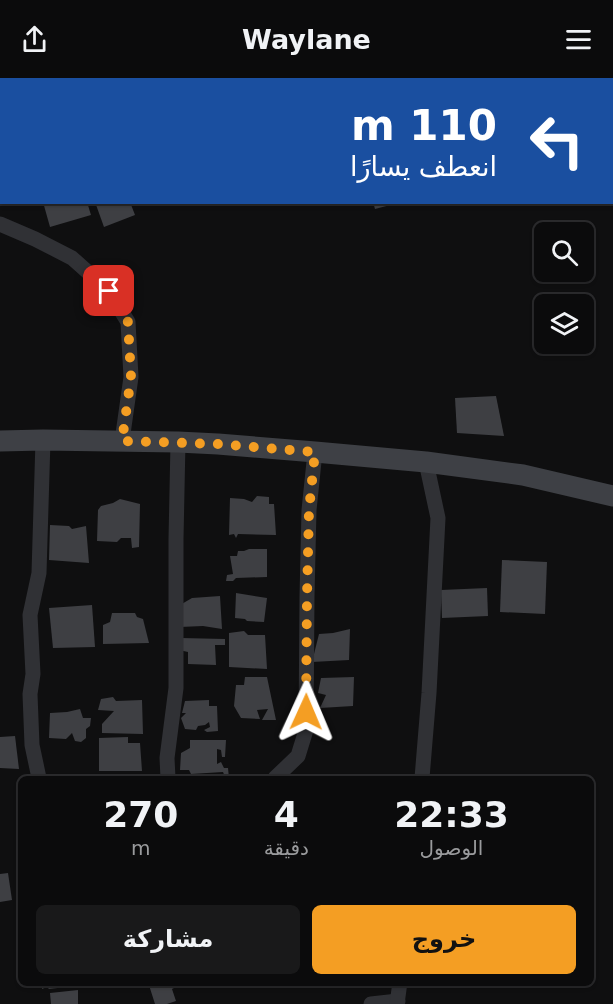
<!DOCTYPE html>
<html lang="ar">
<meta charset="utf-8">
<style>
body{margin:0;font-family:"DejaVu Sans",Cairo,sans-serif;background:#19191a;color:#f1f3f6;direction:rtl;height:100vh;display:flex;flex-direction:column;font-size:22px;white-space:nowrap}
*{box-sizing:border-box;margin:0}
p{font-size:20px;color:#9a9b9d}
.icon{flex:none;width:33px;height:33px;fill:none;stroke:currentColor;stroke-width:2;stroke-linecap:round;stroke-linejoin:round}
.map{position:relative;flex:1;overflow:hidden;direction:ltr}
.panel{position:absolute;left:18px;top:698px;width:576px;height:210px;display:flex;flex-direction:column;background:#0b0b0c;border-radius:9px;box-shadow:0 2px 4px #0004,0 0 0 2px #2b2b2d;direction:rtl}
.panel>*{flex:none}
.hud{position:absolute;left:0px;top:0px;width:614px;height:126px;box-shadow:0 2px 4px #0004,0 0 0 2px #2b2b2d;direction:rtl;background:#1a4fa0;color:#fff;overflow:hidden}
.buttons{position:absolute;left:534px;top:144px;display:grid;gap:12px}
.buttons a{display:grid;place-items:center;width:60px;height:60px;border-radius:9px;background:#0b0b0c;box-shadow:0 2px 4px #0004,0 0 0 2px #2b2b2d;font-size:30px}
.pin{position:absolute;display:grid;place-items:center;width:51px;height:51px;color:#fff;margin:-26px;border-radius:12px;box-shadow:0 3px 9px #0006}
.me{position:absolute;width:66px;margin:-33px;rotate:1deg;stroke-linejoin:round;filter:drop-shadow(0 0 4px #0008)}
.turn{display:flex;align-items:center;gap:21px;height:126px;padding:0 18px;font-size:27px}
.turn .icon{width:78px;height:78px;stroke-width:2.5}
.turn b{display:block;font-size:42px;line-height:51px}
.eta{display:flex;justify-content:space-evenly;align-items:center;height:102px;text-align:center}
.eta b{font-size:36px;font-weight:700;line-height:42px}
.primary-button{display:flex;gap:12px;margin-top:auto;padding:12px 18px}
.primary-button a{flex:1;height:69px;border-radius:9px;background:#f49e23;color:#111;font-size:24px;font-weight:700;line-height:69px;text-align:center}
.primary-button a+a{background:#19191a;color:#f1f3f6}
header{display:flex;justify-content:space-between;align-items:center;height:78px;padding:0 18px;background:#0b0b0c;font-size:27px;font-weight:700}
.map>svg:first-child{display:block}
.building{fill:#3e3f43}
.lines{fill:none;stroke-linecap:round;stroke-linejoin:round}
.minor{stroke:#303135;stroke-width:15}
.secondary{stroke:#3e4045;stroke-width:21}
.route{stroke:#f49e23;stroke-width:10;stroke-dasharray:0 18}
</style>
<header><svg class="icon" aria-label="menu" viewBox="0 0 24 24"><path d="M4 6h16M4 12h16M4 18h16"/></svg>Waylane<svg class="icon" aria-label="share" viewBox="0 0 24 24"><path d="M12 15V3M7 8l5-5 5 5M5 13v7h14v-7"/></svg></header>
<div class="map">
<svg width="613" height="926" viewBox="0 0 613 926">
<rect width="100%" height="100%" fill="#0f0f10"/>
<g class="building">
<polygon points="43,124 87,124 91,137 50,149"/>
<polygon points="95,124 130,124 135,137 104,149"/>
<polygon points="373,124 398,124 398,125 375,131"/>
<polygon points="496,318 504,358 457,355 455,320"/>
<polygon points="257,418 269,419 269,426 274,426 276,457 238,456 236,460 234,456 229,457 230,420 244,421 252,424"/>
<polygon points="120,421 140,426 139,469 132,470 131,460 121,460 117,464 97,463 98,432 101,428 113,425"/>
<polygon points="50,447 69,448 72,451 86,448 89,485 49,482"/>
<polygon points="249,471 267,471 267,499 236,500 233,503 226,503 227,497 233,496 230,478 237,478 238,473 244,473"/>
<polygon points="502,482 547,484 545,536 500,534"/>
<polygon points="487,510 488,538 442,540 441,512"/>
<polygon points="236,515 267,520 264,544 247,543 245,541 235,540"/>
<polygon points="220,518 222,551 203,548 180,549 180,527 192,520"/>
<polygon points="92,527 95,569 53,570 49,530"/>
<polygon points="112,535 135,535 137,539 143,541 149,565 103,566 103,547 110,544"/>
<polygon points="350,551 349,582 312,584 319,556 333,555"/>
<polygon points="244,553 248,557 265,557 267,591 229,589 229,555"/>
<polygon points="181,560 225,561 225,567 215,567 216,587 188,586 188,574 179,572"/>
<polygon points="245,599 267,599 276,642 262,642 268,631 257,632 260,641 241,640 234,628 236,607 244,607"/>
<polygon points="354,599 353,628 320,630 326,617 318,615 321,600"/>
<polygon points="113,619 116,623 142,622 143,656 102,655 102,646 114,633 98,632 101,621"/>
<polygon points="209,622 209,628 217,628 218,653 207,654 204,652 210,649 209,644 205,647 198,648 196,652 185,651 181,640 186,635 182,635 185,623"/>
<polygon points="80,631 83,640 91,640 90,648 86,651 86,660 81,664 75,663 72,655 66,661 49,660 50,635 67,634"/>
<polygon points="15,658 19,691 0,690 0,659"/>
<polygon points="128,659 128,665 140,665 142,693 99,693 99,660"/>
<polygon points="190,662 226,662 225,679 222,679 221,672 217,671 217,686 221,684 224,690 228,690 229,700 225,699 223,694 191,696 189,692 180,692 181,675 190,670"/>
<polygon points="8,795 12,822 0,824 0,796"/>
<polygon points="42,904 75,904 75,908 49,911 47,909 42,911"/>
<polygon points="148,904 175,904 176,909 172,911 176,923 167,926 155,926"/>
<polygon points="78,912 78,926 51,926 50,915"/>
</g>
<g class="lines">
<g class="minor">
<polyline points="194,2 198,0"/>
<polyline points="0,88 2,88"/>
<polyline points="0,146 35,161 72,180 109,213 128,244 131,299 122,363"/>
<polyline points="39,700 32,667 30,616 33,596 30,537 39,495 43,362"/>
<polyline points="168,700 167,680 176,610 176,461 178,364"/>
<polyline points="275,700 298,678 306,652 307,518 309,432 315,374"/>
<polyline points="422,700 429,615 438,440 426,384"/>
<polyline points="371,926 398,923"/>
<polyline points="397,926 400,904"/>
</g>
<polyline class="secondary" points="0,363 43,362 178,364 218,366 315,374 426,384 523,397 613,418"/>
</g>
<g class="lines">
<polyline class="route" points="109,213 128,244 131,299 122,363 218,366 315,374 309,432 307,518 306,634"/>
</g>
</svg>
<div class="buttons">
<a><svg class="icon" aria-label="search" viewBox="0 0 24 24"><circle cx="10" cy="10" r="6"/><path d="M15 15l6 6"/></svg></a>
<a><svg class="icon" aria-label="layers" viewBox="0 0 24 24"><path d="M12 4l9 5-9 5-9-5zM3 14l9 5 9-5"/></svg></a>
</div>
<div class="pin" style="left:109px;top:213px;background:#d93025"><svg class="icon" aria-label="arrive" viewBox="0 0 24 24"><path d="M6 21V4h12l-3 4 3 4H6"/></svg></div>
<svg class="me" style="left:306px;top:634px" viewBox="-20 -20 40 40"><path d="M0-17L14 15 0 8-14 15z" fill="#f49e23" stroke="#fff" stroke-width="4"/></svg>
<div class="hud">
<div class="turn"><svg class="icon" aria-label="left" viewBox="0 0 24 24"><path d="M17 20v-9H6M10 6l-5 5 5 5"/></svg><div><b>110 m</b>انعطف يسارًا</div></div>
</div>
<section class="panel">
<div class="eta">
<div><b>22:33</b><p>الوصول</p></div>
<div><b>4</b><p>دقيقة</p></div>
<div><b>270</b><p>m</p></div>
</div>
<div class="primary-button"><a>خروج</a><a>مشاركة</a></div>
</section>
</div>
